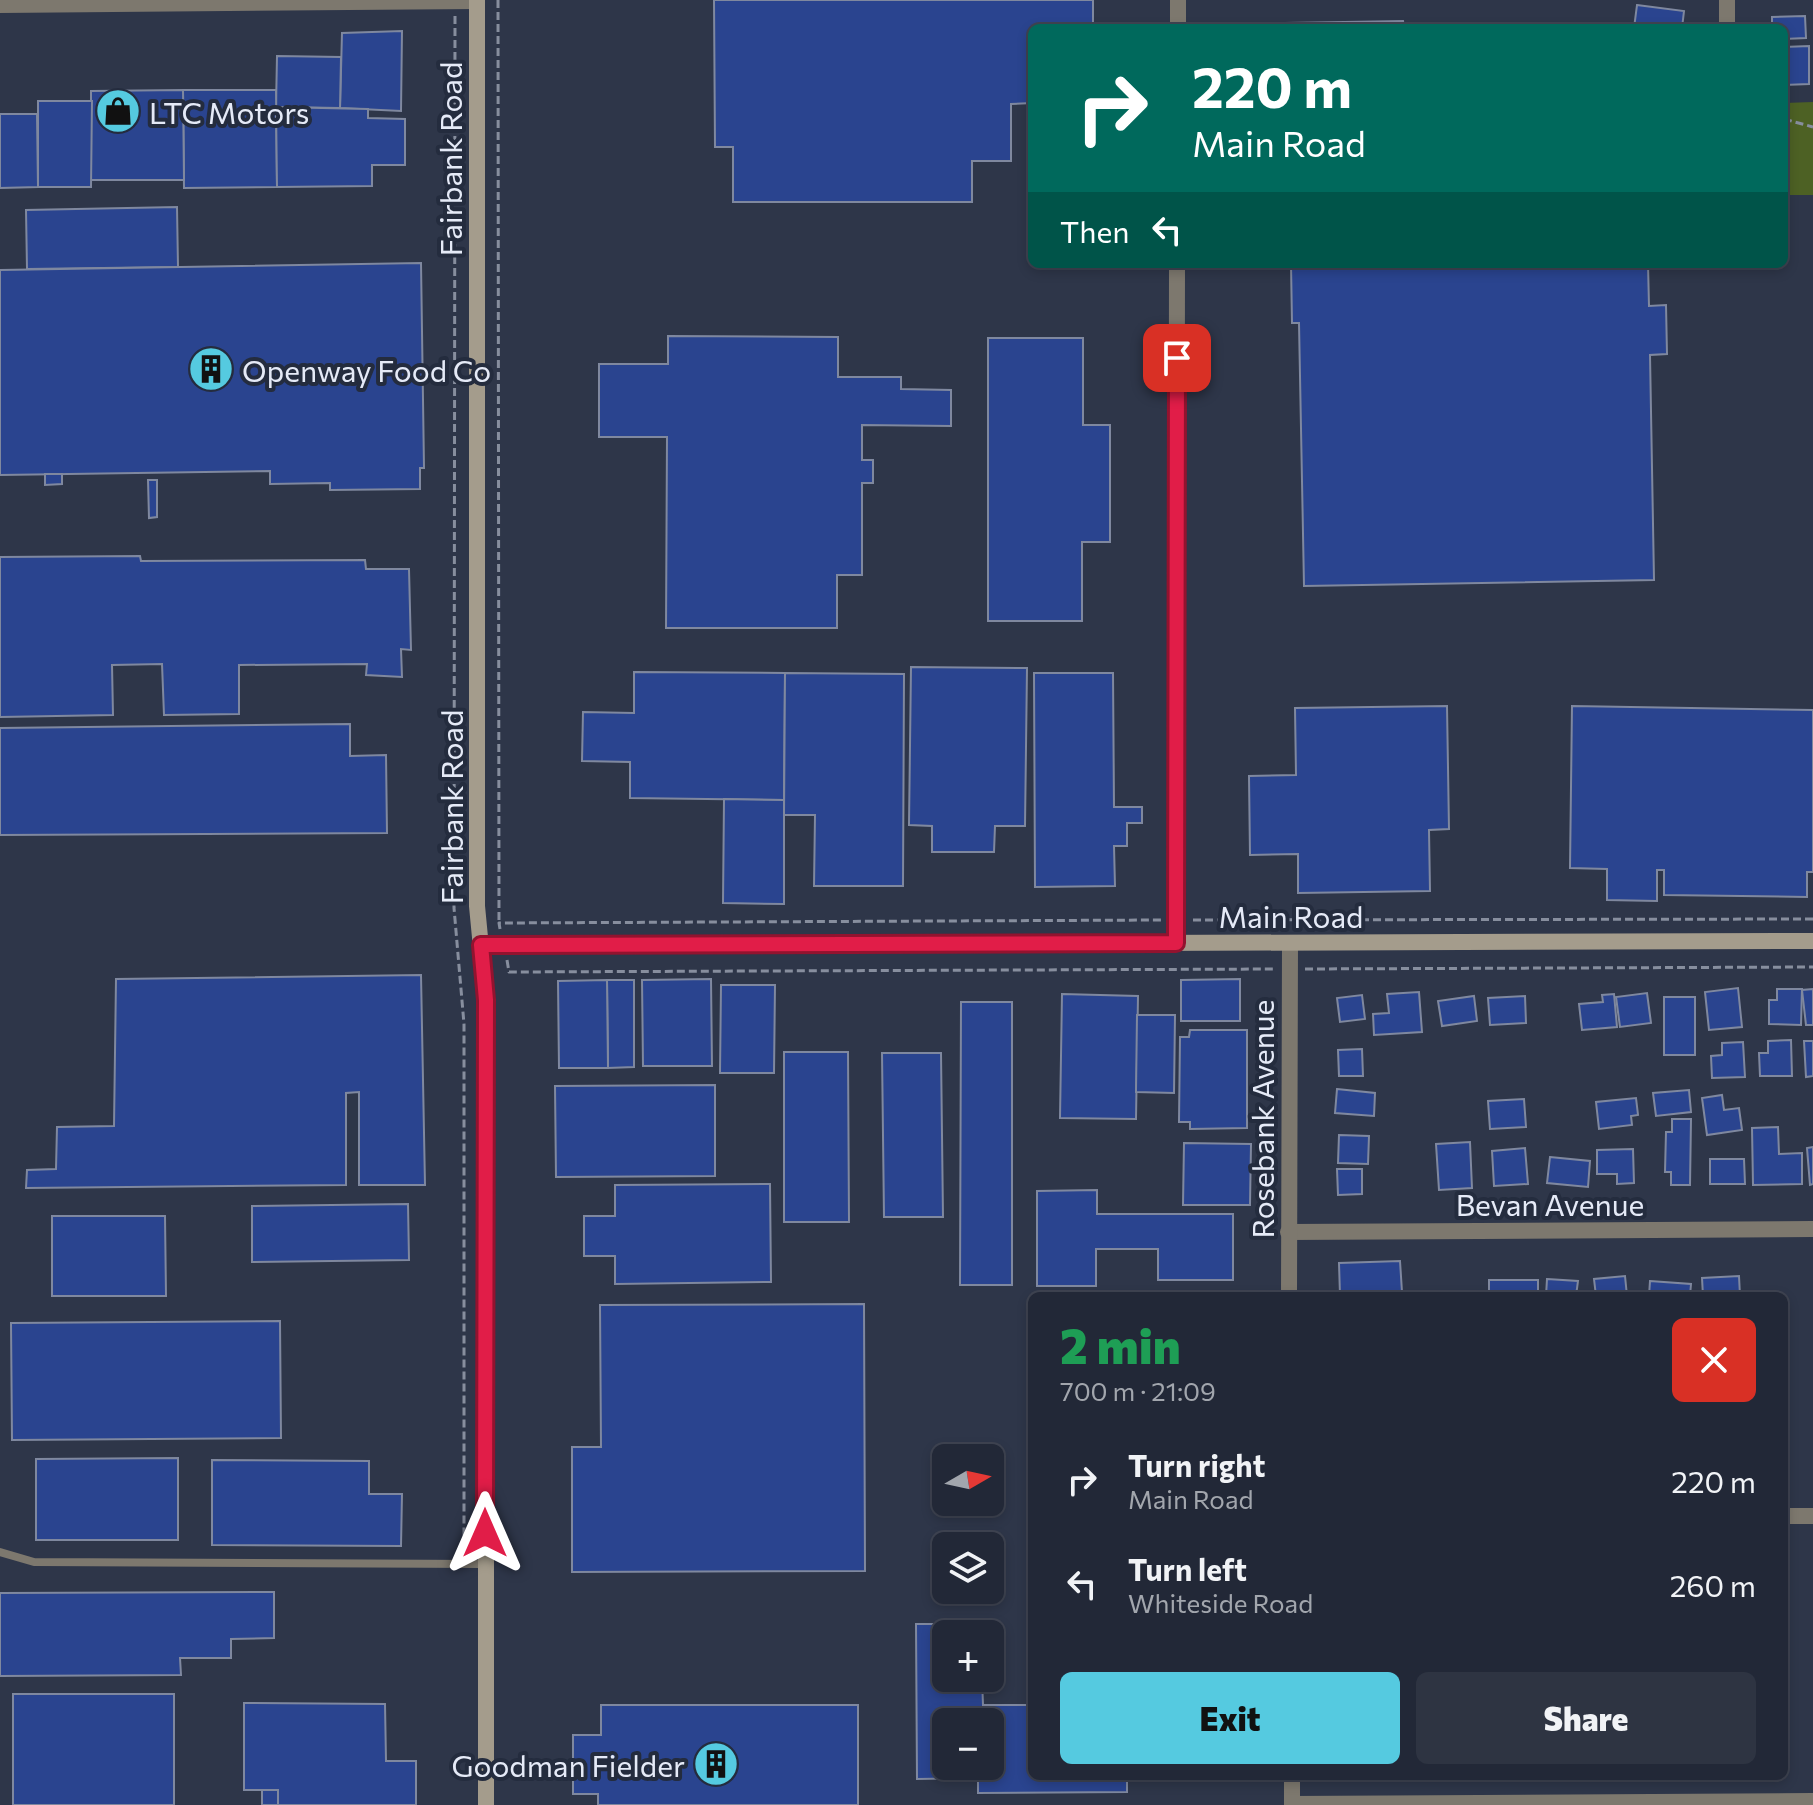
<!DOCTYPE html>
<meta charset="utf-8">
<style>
body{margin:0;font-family:Commissioner,sans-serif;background:#2e3442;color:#f1f3f6;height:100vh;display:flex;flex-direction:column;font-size:30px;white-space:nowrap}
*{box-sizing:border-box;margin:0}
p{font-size:26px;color:#a2a6ad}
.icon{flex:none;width:44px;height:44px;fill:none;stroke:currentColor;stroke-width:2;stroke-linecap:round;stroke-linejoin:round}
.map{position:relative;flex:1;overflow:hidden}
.panel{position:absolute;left:1028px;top:1292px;width:760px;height:488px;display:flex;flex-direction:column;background:#222837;border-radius:12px;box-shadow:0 4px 12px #0003,0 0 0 2px #3f4452}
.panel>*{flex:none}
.hud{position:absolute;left:1028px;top:24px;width:760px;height:244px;border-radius:12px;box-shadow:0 4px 12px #0003,0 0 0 2px #3f4452;background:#00695c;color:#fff;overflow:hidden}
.needle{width:52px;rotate:81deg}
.buttons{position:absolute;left:932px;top:1444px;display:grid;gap:16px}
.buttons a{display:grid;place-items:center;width:72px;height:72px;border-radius:12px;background:#222837;box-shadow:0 4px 12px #0003,0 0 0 2px #3f4452;font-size:40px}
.pin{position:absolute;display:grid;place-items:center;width:68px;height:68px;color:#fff;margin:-34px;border-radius:16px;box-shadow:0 4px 12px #0006}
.me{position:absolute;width:88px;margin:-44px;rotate:0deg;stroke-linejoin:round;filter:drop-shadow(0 0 6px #0008)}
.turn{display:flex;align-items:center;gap:28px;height:168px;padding:0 32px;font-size:36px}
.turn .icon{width:104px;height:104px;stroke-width:2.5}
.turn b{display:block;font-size:56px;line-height:68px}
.then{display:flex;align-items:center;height:76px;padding:0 32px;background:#0003;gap:16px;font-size:30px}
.round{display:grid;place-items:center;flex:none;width:84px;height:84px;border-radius:12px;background:#2e3442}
.summary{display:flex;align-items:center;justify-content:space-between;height:136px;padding:0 32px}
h1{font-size:48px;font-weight:800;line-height:60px;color:#1e9e55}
.button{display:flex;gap:16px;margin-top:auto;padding:16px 32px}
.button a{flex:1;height:92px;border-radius:12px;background:#55cae0;color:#111;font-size:32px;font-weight:800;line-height:92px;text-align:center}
.button a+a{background:#2e3442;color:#f1f3f6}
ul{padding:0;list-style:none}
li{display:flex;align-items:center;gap:24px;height:104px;padding:0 32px}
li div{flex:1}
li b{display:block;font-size:30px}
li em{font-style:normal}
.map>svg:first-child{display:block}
.green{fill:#4d6124}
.building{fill:#2a448f;stroke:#7f889f;stroke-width:2;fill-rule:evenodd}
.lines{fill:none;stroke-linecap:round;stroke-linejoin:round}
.path{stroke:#878e9e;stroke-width:3;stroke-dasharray:8 4;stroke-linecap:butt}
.service{stroke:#7d786e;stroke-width:8}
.minor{stroke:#7d786e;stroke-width:16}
.tertiary{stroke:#7d786e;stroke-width:16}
.secondary{stroke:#a49c8c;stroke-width:16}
.route-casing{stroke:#92132f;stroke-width:20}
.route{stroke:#e11d48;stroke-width:14}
.labels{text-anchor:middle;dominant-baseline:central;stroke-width:8;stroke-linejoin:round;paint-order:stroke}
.poi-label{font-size:30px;fill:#e5eaf7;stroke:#242c3e;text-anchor:start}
.street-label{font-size:30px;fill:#e5eaf7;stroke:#242c3e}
</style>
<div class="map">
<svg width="1813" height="1805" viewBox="0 0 1813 1805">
<rect width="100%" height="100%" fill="#2e3649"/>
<polygon class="green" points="1813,102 1813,195 1784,195 1784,103"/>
<g class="building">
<polygon points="714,0 1093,0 1093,28 1032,28 1032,103 1011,104 1011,161 972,161 972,202 733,202 733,147 715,147"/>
<polygon points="1637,5 1684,11 1682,28 1634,28"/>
<polygon points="1805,16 1806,38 1784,39 1784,28 1772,28 1772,17"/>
<polygon points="1403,21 1404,28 1218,28 1218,24"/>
<polygon points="402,31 401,111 340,108 342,33"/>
<polygon points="1809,46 1809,84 1784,85 1784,47"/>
<polygon points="277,56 341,57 340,108 276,107"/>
<polygon points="183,90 276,90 277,187 184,188"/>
<polygon points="183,90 184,180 91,180 91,91"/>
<polygon points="38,101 92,101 91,187 38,187"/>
<polygon points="276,107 368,109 368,118 405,119 405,165 372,165 372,186 277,187"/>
<polygon points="0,114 37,114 38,187 0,188"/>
<polygon points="177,207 178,267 27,269 26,210"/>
<polygon points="421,263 424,468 420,468 420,489 330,490 330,483 270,484 270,471 0,475 0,270"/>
<polygon points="1291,264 1648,264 1649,306 1666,305 1667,354 1650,355 1654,580 1304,586 1299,323 1292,323"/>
<polygon points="668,336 838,337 838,377 901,377 901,389 951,390 951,426 862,425 862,460 873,460 873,483 862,483 862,575 837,575 837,628 666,628 667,437 599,437 599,364 668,364"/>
<polygon points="988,338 1083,338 1083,425 1110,425 1110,542 1082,542 1082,621 988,621"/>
<polygon points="45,474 62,474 62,484 45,485"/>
<polygon points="148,480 157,480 157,517 149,518"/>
<polygon points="140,556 141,561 365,560 366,569 409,569 411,650 401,649 402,677 366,675 367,664 239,665 239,714 164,715 162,664 112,665 113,715 0,717 0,557"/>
<polygon points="911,667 1027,668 1025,826 995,826 994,852 932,852 932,826 909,825"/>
<polygon points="634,672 785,673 784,800 630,798 630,762 582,761 583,712 634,713"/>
<polygon points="785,673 904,674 903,886 814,886 815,815 784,815"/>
<polygon points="1034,673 1113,673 1114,807 1142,807 1142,823 1127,823 1127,846 1114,846 1115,886 1035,887"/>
<polygon points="1447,706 1449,829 1429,830 1430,891 1298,893 1298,854 1250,855 1249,776 1296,775 1295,708"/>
<polygon points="1572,706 1813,710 1813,872 1807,872 1807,897 1664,895 1664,870 1657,870 1657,901 1607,900 1607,869 1570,868"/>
<polygon points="350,724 350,756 386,755 387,833 0,835 0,728"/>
<polygon points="724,799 784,800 784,904 723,903"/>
<polygon points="421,975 425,1185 359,1185 359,1092 346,1093 346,1185 26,1188 27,1170 56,1169 57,1127 114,1126 116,979"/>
<polygon points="711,979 712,1066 643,1066 642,980"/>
<polygon points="1240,979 1240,1021 1181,1021 1181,980"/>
<polygon points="607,980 634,980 634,1067 608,1068"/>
<polygon points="607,980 608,1068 559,1068 558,981"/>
<polygon points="721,985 775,985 774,1073 720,1073"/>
<polygon points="1738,988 1742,1027 1709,1030 1705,992"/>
<polygon points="1777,989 1802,989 1801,1025 1769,1024 1769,1000 1777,1000"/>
<polygon points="1813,989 1813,1025 1806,1025 1802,990"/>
<polygon points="1419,992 1422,1032 1374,1035 1373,1014 1389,1013 1387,994"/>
<polygon points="1647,993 1651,1023 1620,1027 1616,997"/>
<polygon points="1062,994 1138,996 1136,1119 1060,1118"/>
<polygon points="1614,994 1617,1027 1582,1030 1579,1004 1603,1002 1602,995"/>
<polygon points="1362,995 1365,1019 1340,1022 1337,998"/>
<polygon points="1474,996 1477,1021 1442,1026 1438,1001"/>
<polygon points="1525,996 1526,1023 1490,1025 1488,998"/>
<rect x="1664" y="997" width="31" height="58"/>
<polygon points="961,1002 1012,1002 1012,1285 960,1285"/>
<polygon points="1137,1015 1175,1015 1174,1093 1136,1092"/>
<polygon points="1190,1030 1247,1030 1247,1128 1190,1129 1190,1122 1179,1122 1180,1037 1189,1037"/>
<polygon points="1791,1040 1792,1076 1760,1076 1759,1053 1768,1053 1768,1041"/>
<polygon points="1804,1041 1813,1041 1813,1076 1806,1077"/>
<polygon points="1743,1042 1745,1077 1712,1078 1711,1056 1722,1055 1722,1043"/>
<polygon points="1362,1049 1363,1076 1339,1076 1338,1050"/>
<polygon points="784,1052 848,1052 849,1222 784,1222"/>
<polygon points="882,1053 941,1053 943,1217 884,1217"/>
<polygon points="715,1085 715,1176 556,1177 555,1086"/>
<polygon points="1337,1089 1375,1093 1374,1116 1335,1113"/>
<polygon points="1689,1090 1691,1112 1656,1116 1653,1093"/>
<polygon points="1722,1095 1724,1110 1739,1108 1742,1130 1707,1135 1702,1098"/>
<polygon points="1636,1098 1638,1115 1631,1116 1632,1125 1599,1129 1596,1102"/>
<polygon points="1524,1099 1526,1127 1490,1129 1488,1101"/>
<polygon points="1672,1119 1691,1119 1690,1185 1671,1185 1671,1172 1665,1172 1666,1132 1672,1132"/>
<polygon points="1778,1127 1779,1154 1802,1153 1802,1184 1753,1185 1752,1128"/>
<polygon points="1339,1135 1369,1136 1368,1164 1338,1163"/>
<polygon points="1470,1142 1472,1188 1439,1190 1436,1144"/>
<polygon points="1184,1143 1251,1144 1250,1205 1183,1205"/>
<polygon points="1813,1147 1813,1184 1810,1185 1807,1148"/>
<polygon points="1525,1148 1528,1184 1494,1186 1492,1151"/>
<polygon points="1633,1149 1634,1183 1617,1184 1617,1174 1597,1174 1597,1150"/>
<polygon points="1550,1157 1590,1161 1588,1187 1547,1183"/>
<polygon points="1710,1159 1744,1159 1745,1184 1710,1184"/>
<polygon points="1337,1169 1362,1169 1362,1194 1338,1195"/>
<polygon points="770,1184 771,1282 615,1284 615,1256 584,1256 584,1216 615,1216 615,1185"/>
<polygon points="1097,1190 1097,1214 1233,1214 1233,1280 1158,1280 1158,1249 1096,1249 1096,1286 1037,1286 1037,1191"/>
<polygon points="408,1204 409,1260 252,1262 252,1206"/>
<polygon points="52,1216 165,1216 166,1296 52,1296"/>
<polygon points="1400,1261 1402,1292 1340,1295 1339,1263"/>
<polygon points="1625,1276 1627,1296 1596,1296 1594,1279"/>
<polygon points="1739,1276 1740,1296 1703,1296 1702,1278"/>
<polygon points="1547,1279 1578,1281 1576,1296 1546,1296"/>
<rect x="1489" y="1280" width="49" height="16"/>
<polygon points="1650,1281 1691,1284 1690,1296 1649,1296"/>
<polygon points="864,1304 865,1571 572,1572 572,1447 601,1447 600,1305"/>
<polygon points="280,1321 281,1438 12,1440 11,1323"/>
<polygon points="178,1458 178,1540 36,1540 36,1459"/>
<polygon points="212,1460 369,1461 369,1494 402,1494 401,1546 212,1545"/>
<polygon points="274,1592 274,1638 231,1639 231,1658 180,1658 181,1675 0,1676 0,1593"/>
<path d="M 916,1624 L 982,1624 L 982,1634 L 946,1634 L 946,1678 L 982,1678 L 983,1705 L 1032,1705 L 1032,1776 L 1127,1776 L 1127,1792 L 978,1793 L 978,1778 L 917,1779 ZM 946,1722 L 990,1722 L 990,1766 L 946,1766 Z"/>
<rect x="13" y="1694" width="161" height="111"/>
<polygon points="244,1703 385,1704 386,1761 416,1761 416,1805 278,1805 278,1790 244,1790"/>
<polygon points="601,1705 858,1705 858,1805 598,1805 598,1794 573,1794 573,1735 601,1735"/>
<rect x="262" y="1790" width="16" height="15"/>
</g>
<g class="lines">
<g class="path">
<polyline points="498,0 499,923"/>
<polyline points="455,16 454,908 464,1024 464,1552"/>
<polyline points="1784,119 1813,127"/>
<polyline points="1193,920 1813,919"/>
<polyline points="500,929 499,923 1161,920"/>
<polyline points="507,960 509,972 1273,969"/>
<polyline points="1305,969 1813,967"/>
</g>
<polyline class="service" points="0,1552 34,1562 485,1564"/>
<g class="minor">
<polyline points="0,5 477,1"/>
<polyline points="1727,28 1727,0"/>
<polyline points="1288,1232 1813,1229"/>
<polyline points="1784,1516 1813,1516"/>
<polyline points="1292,1804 1813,1801"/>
</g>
<g class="tertiary">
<polyline points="1178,28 1178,0"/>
<polyline points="1176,943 1177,264"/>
<polyline points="1289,1296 1290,943"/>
<polyline points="1292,1776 1292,1805"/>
</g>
<g class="secondary">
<polyline points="477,0 477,906 486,1000 486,1805"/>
<polyline points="481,945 1813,941"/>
</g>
</g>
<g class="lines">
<g class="route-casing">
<polyline id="route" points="485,1533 486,1000 481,945 1176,943 1177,358"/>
</g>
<use href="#route" class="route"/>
</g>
<defs>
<g id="shop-disc" transform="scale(2.3)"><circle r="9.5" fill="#55cae0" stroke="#242c3e"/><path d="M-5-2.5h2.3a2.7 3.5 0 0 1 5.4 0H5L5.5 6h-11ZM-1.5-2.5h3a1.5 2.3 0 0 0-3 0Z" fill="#111"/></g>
<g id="building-disc" transform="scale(2.3)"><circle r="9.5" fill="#55cae0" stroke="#242c3e"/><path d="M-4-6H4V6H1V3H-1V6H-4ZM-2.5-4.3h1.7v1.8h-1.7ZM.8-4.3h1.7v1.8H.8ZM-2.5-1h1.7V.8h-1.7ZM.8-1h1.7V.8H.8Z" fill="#111"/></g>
</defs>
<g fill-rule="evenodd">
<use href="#shop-disc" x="118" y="111"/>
<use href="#building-disc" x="211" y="369"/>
<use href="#building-disc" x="716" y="1764"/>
</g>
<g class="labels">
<g class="poi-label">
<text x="149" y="111">LTC Motors</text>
<text x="242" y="369">Openway Food Co</text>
<text x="685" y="1764" text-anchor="end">Goodman Fielder</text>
</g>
<g class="street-label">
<text transform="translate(449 159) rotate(-90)">Fairbank Road</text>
<text transform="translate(450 807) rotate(-90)">Fairbank Road</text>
<text x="1291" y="915">Main Road</text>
<text transform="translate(1261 1119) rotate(-90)">Rosebank Avenue</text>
<text x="1550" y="1203">Bevan Avenue</text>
</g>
</g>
</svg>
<div class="buttons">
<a><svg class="needle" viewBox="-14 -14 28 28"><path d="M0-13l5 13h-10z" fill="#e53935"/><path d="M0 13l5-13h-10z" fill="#a2a6ad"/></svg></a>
<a><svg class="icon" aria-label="layers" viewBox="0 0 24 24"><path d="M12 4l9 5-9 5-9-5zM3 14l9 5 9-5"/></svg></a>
<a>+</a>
<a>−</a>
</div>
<div class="pin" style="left:1177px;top:358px;background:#d93025"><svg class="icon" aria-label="arrive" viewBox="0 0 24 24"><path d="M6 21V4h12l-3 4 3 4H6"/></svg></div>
<svg class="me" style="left:485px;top:1533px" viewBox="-20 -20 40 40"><path d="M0-17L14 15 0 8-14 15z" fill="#e11d48" stroke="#fff" stroke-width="4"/></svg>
<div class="hud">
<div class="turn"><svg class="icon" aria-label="right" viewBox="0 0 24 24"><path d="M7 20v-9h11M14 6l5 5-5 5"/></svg><div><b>220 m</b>Main Road</div></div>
<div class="then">Then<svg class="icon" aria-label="left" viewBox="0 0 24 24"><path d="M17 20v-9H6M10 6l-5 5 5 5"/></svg></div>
</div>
<section class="panel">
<div class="summary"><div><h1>2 min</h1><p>700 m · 21:09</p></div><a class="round" style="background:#d93025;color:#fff"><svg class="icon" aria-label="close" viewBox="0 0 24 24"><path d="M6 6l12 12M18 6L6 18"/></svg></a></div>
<ul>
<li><svg class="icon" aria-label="right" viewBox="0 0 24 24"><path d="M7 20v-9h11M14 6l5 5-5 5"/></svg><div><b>Turn right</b><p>Main Road</p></div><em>220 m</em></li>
<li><svg class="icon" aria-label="left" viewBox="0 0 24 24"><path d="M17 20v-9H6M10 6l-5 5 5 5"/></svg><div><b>Turn left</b><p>Whiteside Road</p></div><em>260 m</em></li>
</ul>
<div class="button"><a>Exit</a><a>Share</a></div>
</section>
</div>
